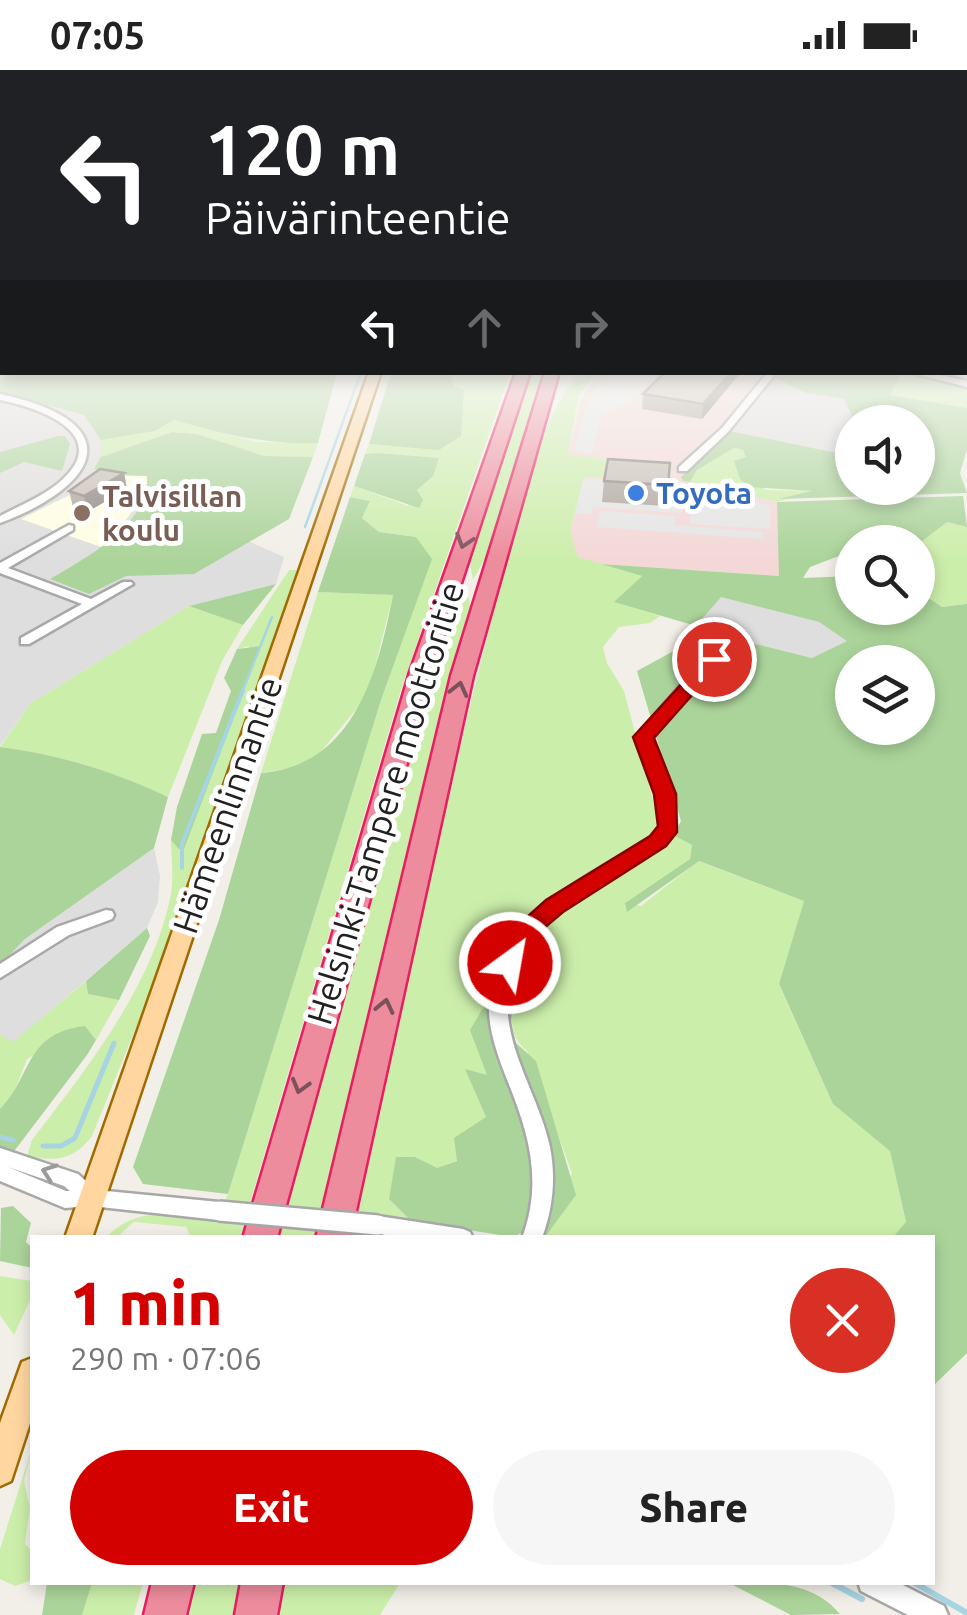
<!DOCTYPE html>
<meta charset="utf-8">
<style>
body{margin:0;font-family:Ubuntu,sans-serif;background:#f6f6f6;color:#222;height:100vh;display:flex;flex-direction:column;font-size:38px;white-space:nowrap}
*{box-sizing:border-box;margin:0}
p{font-size:32px;color:#767676}
.icon{flex:none;width:55px;height:55px;fill:none;stroke:currentColor;stroke-width:2;stroke-linecap:round;stroke-linejoin:round}
.map{position:relative;flex:1;overflow:hidden}
.details{position:absolute;left:30px;top:1165px;width:905px;height:350px;display:flex;flex-direction:column;background:#fff;border-radius:0px;box-shadow:0 5px 15px #0003}
.details>*{flex:none}
.banner{position:absolute;left:0px;top:0px;width:968px;height:305px;box-shadow:0 5px 15px #0003;background:#202124;color:#fff;overflow:hidden}
.buttons{position:absolute;left:835px;top:335px;display:grid;gap:20px}
.buttons a{display:grid;place-items:center;width:100px;height:100px;border-radius:50%;background:#fff;box-shadow:0 5px 15px #0003;font-size:50px}
.pin{position:absolute;display:grid;place-items:center;width:85px;height:85px;color:#fff;margin:-42px;border:5px solid #fff;border-radius:50%;box-shadow:0 2px 10px #0007}
.me{position:absolute;width:110px;margin:-55px;rotate:32deg;stroke-linejoin:round;filter:drop-shadow(0 0 8px #0008)}
.turn{display:flex;align-items:center;gap:35px;height:210px;padding:0 40px;font-size:45px}
.turn .icon{width:130px;height:130px;stroke-width:2.5}
.turn b{display:block;font-size:70px;line-height:85px}
.lanes{display:flex;align-items:center;height:95px;padding:0 40px;background:#0003;justify-content:center;gap:50px;direction:ltr}
.lanes .off{opacity:.35}
.round{display:grid;place-items:center;flex:none;width:105px;height:105px;border-radius:52px;background:#f6f6f6}
.headline{display:flex;align-items:center;justify-content:space-between;height:170px;padding:0 40px}
h1{font-size:60px;font-weight:800;line-height:75px;color:#d30100}
.primary-button{display:flex;gap:20px;margin-top:auto;padding:20px 40px}
.primary-button a{flex:1;height:115px;border-radius:60px;background:#d30100;color:#fff;font-size:40px;font-weight:800;line-height:115px;text-align:center}
.primary-button a+a{background:#f6f6f6;color:#222}
.status{display:flex;justify-content:space-between;align-items:center;height:70px;padding:0 50px;background:#fff;direction:ltr}
.status svg{height:28px;fill:currentColor}
.map>svg:first-child{display:block}
.residential{fill:#dfdede}
.commercial{fill:#f3d8d7}
.education{fill:#ffffe4}
.grass{fill:#cceeab}
.forest{fill:#abd49a;fill-rule:evenodd}
.parking{fill:#e5e5e5}
.lines{fill:none;stroke-linecap:round;stroke-linejoin:round}
.stream-far3{stroke:#a6d4e2;stroke-width:2.5}
.stream-far2{stroke:#a6d4e2;stroke-width:4}
.stream-far1{stroke:#a6d4e2;stroke-width:5}
.stream{stroke:#a6d4e2;stroke-width:6}
.minor-casing{stroke:#a8a8a8;stroke-width:5}
.major-casing{stroke:#9f6b00;stroke-width:5}
.highway-casing{stroke:#e71e62;stroke-width:5}
.minor{fill:#fff;fill-rule:evenodd}
.major{fill:#ffd6a0;fill-rule:evenodd}
.highway{fill:#ed8c9d;fill-rule:evenodd}
.minor-bridge-casing{stroke:#a8a8a8;stroke-width:24;stroke-linecap:butt}
.minor-bridge{stroke:#fff;stroke-width:19}
.wall{fill:#aca39d}
.shaded-wall{fill:#8c857f}
.building{fill:#c8beb6;stroke:#8c857f;stroke-width:2.5}
.oneway{stroke:#7d5159}
.oneway2{stroke:#9b9b9b}
.route{fill:#d30100;stroke:#890100;stroke-width:2.5}
.shop-dot{fill:#3f7fe0;stroke:#fff;stroke-width:4}
.education-dot{fill:#8d6e63;stroke:#fff;stroke-width:4}
.labels{text-anchor:middle;dominant-baseline:central;stroke-width:10;stroke-linejoin:round;paint-order:stroke}
.far-shop-label{font-size:30px;font-weight:bold;fill:#366cbe;stroke:#fff;text-anchor:start}
.far-education-label{font-size:30px;font-weight:bold;fill:#785e54;stroke:#fff;text-anchor:start}
.street-label{font-size:35px;fill:#212121;stroke:#fff}
</style>
<div class="status"><b>07:05</b><svg viewBox="0 0 49 12"><path d="M0 12V9h3v3zM5 12V6h3v6zM10 12V3h3v9zM15 12V0h3v12zM26 1h20v11H26zM47 4h2v5h-2z"/></svg></div>
<div class="map">
<svg width="967" height="1545" viewBox="0 0 967 1545">
<rect width="100%" height="100%" fill="#f2efe8"/>
<g class="residential">
<polygon points="0,275 2,302 35,303 110,337 102,406 284,487 276,514 189,536 31,633 0,676"/>
<polygon points="774,307 805,323 844,329 855,352 847,385 730,361"/>
<polygon points="720,526 819,552 848,571 812,588 699,560 696,556"/>
<polygon points="154,778 160,806 158,832 147,858 13,973 0,964 0,895 25,869"/>
</g>
<polygon class="commercial" points="600,303 768,303 720,360 676,400 686,402 683,411 777,432 780,506 601,494 577,487 570,462 584,407 568,384 581,328"/>
<polygon class="education" points="110,405 148,406 148,421 104,478 21,449"/>
<g class="grass">
<path d="M 446,303 L 510,303 L 401,620 L 240,1167 L 191,1167 L 186,1157 L 134,1152 L 117,1167 L 106,1168 C 136,1134 175,1146 216,1149 L 228,1124 L 382,627 L 431,489 L 416,467 L 379,462 L 362,448 L 370,431 L 350,427 L 354,416 L 408,436 C 417,417 432,408 439,388 L 365,384 L 369,374 L 439,379 L 454,317 L 451,304 Z"/>
<polygon points="529,303 545,303 489,481 473,510 468,482"/>
<path d="M 578,303 L 598,303 L 579,325 L 568,384 L 674,400 L 664,404 L 666,411 L 584,407 L 570,462 L 578,487 L 642,506 L 615,532 L 660,546 L 650,553 L 619,557 L 603,577 L 607,593 L 624,621 L 661,760 L 545,837 L 511,880 L 488,1006 L 466,1000 L 486,1047 L 458,1090 L 437,1099 L 415,1087 L 389,1129 L 411,1151 L 372,1148 L 372,1163 L 414,1167 L 353,1168 C 396,964 438,761 489,559 C 511,475 526,374 578,303 Z"/>
<polygon points="903,303 967,316 967,338 889,325"/>
<polygon points="174,350 257,372 318,373 313,387 264,386 197,364 172,362 101,387 101,370 155,361"/>
<polygon points="734,378 743,380 765,420 813,421 777,432 690,412 697,400"/>
<polygon points="947,452 967,457 967,534 942,537 918,521 918,472 914,472"/>
<path d="M 289,500 L 296,500 L 297,506 L 152,918 L 92,1066 C 74,1090 55,1092 27,1086 L 32,1070 C 87,998 153,916 171,824 C 174,807 171,788 171,770 L 184,778 L 249,576 L 237,579 Z"/>
<polygon points="318,522 393,525 368,625 318,685 302,696 261,703"/>
<polygon points="469,527 471,544 421,727 316,1167 277,1168 448,542"/>
<path d="M 189,536 L 243,555 L 222,591 L 168,727 C 113,701 61,685 0,677 L 31,633 Z"/>
<path d="M 673,765 L 692,775 L 690,789 L 625,833 L 641,836 L 698,791 L 804,831 L 779,915 L 833,1034 L 890,1080 L 906,1153 L 893,1168 L 545,1167 L 572,1103 L 527,981 C 508,966 508,942 522,923 L 516,904 L 546,851 Z"/>
<polygon points="86,911 89,924 119,930 96,970 85,956 27,989 12,1028 0,1039 0,964 13,972"/>
<polygon points="0,1206 32,1211 32,1226 14,1265 0,1245"/>
<polygon points="32,1378 24,1411 30,1438 25,1474 32,1481 32,1510 15,1516 0,1509 0,1479"/>
<polygon points="92,1513 143,1513 134,1545 82,1545"/>
<polygon points="190,1513 240,1513 233,1545 181,1545"/>
<polygon points="284,1513 284,1512 400,1513 380,1545 278,1545"/>
</g>
<g class="forest">
<path d="M 26,302 L 337,302 L 337,303 L 318,373 C 266,375 223,364 174,350 L 155,361 L 101,370 L 84,345 L 0,322 L 0,304 Z"/>
<polygon points="391,303 451,304 454,317 464,320 461,366 439,380 369,374"/>
<polygon points="778,303 902,303 890,325 967,338 967,379 960,403 967,423 779,429 812,421 750,417 740,409 734,391 746,387 743,380 734,378 697,400 690,412 683,411 681,407 730,361 847,385 852,374 852,418 918,418 918,352 855,352 844,329 805,323 774,307"/>
<path d="M 172,362 L 197,364 L 264,386 L 313,387 L 289,449 L 194,504 L 126,506 L 89,524 L 50,509 C 86,488 150,454 147,406 L 110,405 L 94,399 L 101,387 Z"/>
<polygon points="58,366 65,366 70,374 62,401 24,392 0,403 0,382"/>
<polygon points="377,383 439,388 433,406 417,420 423,430 419,438 354,416 365,384"/>
<path d="M 963,426 L 967,457 L 947,452 L 922,471 L 852,472 L 852,481 L 810,497 L 803,508 L 852,506 L 852,538 L 918,538 L 918,521 L 942,537 L 967,534 L 967,1283 L 933,1316 L 932,1168 L 893,1167 L 906,1152 L 890,1081 L 833,1034 L 779,914 L 804,831 L 699,791 L 627,842 L 625,833 L 690,789 L 692,775 L 673,765 L 681,751 L 637,601 L 681,577 L 699,560 L 812,588 L 847,571 L 819,552 L 721,527 L 696,556 L 614,532 L 642,506 L 601,494 L 779,506 L 777,432 ZM 852,592 L 918,592 L 918,658 L 852,658 Z"/>
<path d="M 350,427 L 370,431 L 362,448 L 379,462 L 416,467 L 432,489 L 382,627 L 228,1124 L 143,1114 L 133,1097 L 219,850 L 261,703 C 354,696 378,602 393,525 L 318,522 Z"/>
<polygon points="276,514 243,555 189,536"/>
<polygon points="261,576 184,779 179,779 171,770 177,737 202,664 216,663 231,621 224,608 237,579"/>
<path d="M 0,677 C 61,685 113,701 168,727 L 154,778 L 25,869 L 0,895 Z"/>
<polygon points="147,858 150,866 119,930 88,924 86,911"/>
<path d="M 516,904 L 522,923 L 513,934 L 511,954 L 516,973 L 536,991 L 576,1125 L 545,1167 C 544,1147 553,1120 549,1098 C 539,1043 482,958 516,904 Z"/>
<polygon points="488,930 494,930 539,1100 525,1161 513,1167 411,1151 389,1129 396,1087 415,1087 437,1098 457,1091 454,1068 486,1047 465,999 487,1005 470,960"/>
<path d="M 85,956 L 96,970 L 87,985 L 12,1084 L 0,1081 L 0,1039 C 33,1006 24,963 85,956 Z"/>
<polygon points="13,1136 31,1153 26,1172 32,1178 32,1198 0,1191 1,1138"/>
<polygon points="47,1513 92,1513 82,1545 42,1545"/>
<path d="M 729,1513 C 768,1512 812,1510 840,1544 L 791,1545 Z"/>
</g>
<g class="parking">
<polygon points="612,302 661,303 623,336 602,344 592,384 574,381 588,330"/>
<polygon points="584,408 607,410 603,432 665,436 668,414 684,416 682,443 593,437 592,444 575,443"/>
<polygon points="692,420 765,434 770,437 770,459 690,454"/>
<polygon points="600,441 675,446 675,455 763,462 763,469 597,457"/>
</g>
<g class="lines">
<g class="stream-far3">
<polyline points="576,316 595,302"/>
<polyline points="305,457 361,302"/>
<polyline points="242,622 272,547"/>
</g>
<polyline class="stream-far2" points="182,798 182,774 243,620"/>
<g class="stream-far1">
<polyline points="0,1067 13,1070"/>
<polyline points="43,1076 61,1076 75,1068 114,973"/>
</g>
<g class="stream">
<polyline points="830,1512 862,1529"/>
<polyline points="913,1512 967,1543"/>
</g>
<g class="minor-casing">
<g id="minor">
<polygon points="768,302 777,302 728,362 687,401 679,401 679,397 722,358"/>
<polygon points="908,302 926,302 967,311 967,317"/>
<path d="M 0,324 C 128,351 104,414 0,453 L 0,446 C 21,435 44,426 62,410 C 113,363 37,337 0,330 Z"/>
<polygon points="69,455 73,456 73,460 8,498 91,529 123,512 131,512 133,514 29,574 21,574 21,568 82,534 0,503 0,493"/>
<path d="M 736,565 L 740,566 L 740,572 L 698,612 L 650,667 L 672,724 L 676,757 C 660,780 639,788 616,802 C 579,824 534,853 516,894 C 488,958 537,1016 550,1077 C 556,1108 553,1138 542,1168 L 522,1168 C 543,1112 529,1064 508,1012 C 497,984 485,953 490,922 C 493,902 505,884 516,867 C 538,834 578,811 612,791 C 629,781 649,773 662,756 L 658,724 L 636,667 L 688,606 L 732,566 Z"/>
<polygon points="106,840 112,841 114,845 112,849 69,865 0,908 0,894 57,857"/>
<path d="M 0,1078 L 78,1104 L 96,1120 L 219,1132 L 226,1135 L 229,1141 L 226,1147 L 219,1150 L 91,1136 L 65,1138 L 0,1111 ZM 8,1097 L 64,1116 L 70,1121 L 66,1121 Z"/>
<path d="M 378,1146 L 463,1159 L 470,1162 L 473,1168 C 440,1168 403,1172 371,1161 L 368,1155 L 371,1149 Z"/>
<polygon points="858,1512 897,1512 944,1536 948,1545 908,1545 861,1521"/>
</g>
</g>
<g class="major-casing">
<g id="major">
<polygon points="369,302 381,302 92,1168 65,1168"/>
<polygon points="32,1288 32,1347 11,1411 0,1416 0,1353 22,1292"/>
</g>
</g>
<g class="highway-casing">
<g id="highway">
<polygon points="516,302 530,302 432,602 277,1168 243,1168 410,602"/>
<polygon points="545,302 559,302 473,606 350,1168 316,1168 451,606"/>
<polygon points="152,1512 194,1512 186,1545 144,1545"/>
<polygon points="241,1512 283,1512 277,1545 235,1545"/>
</g>
</g>
<use href="#minor" class="minor"/>
<use href="#major" class="major"/>
<use href="#highway" class="highway"/>
<g class="minor-bridge-casing">
<polyline id="minor-bridge" points="219,1141 378,1155"/>
</g>
<use href="#minor-bridge" class="minor-bridge"/>
</g>
<g class="wall">
<polygon points="665,302 741,302 702,349 642,339 643,324"/>
<polygon points="670,393 666,436 602,432 604,411"/>
<polygon points="124,403 127,419 87,442 73,437 69,421"/>
</g>
<g class="shaded-wall">
<polygon points="731,302 741,302 702,349 703,334"/>
<polygon points="124,403 127,419 87,442 84,426"/>
</g>
<g class="building">
<polygon points="665,302 731,302 703,334 643,324"/>
<polygon points="608,389 670,393 668,415 604,411"/>
<polygon points="100,399 124,403 84,426 69,421"/>
</g>
<defs><path id="oneway-chevron" d="M-2-3.5L2.5 0L-2 3.5" fill="none" stroke-width="1.6" stroke-linecap="round" stroke-linejoin="round" transform="scale(2.5)"/></defs>
<g class="oneway">
<use href="#oneway-chevron" transform="translate(464 471) rotate(108)"/>
<use href="#oneway-chevron" transform="translate(459 619) rotate(-76)"/>
<use href="#oneway-chevron" transform="translate(385 936) rotate(-77)"/>
<use href="#oneway-chevron" transform="translate(300 1016) rotate(106)"/>
</g>
<use class="oneway2" href="#oneway-chevron" transform="translate(49 1102) rotate(-160)"/>
<linearGradient id="sky" x2="0" y2="1"><stop stop-color="#8dc1e6"/><stop offset="0.56" stop-color="#f9f8f5"/><stop offset="1" stop-color="#f9f8f5" stop-opacity="0"/></linearGradient>
<rect width="967" height="491" fill="url(#sky)"/>
<polygon class="route" points="708,585 724,589 654,668 676,724 677,762 666,776 563,842 544,858 519,900 501,900 498,893 527,847 546,830 650,766 658,756 654,724 633,667"/>
<circle class="shop-dot" cx="636" cy="423" r="10"/>
<circle class="education-dot" cx="82" cy="443" r="10"/>
<g class="labels">
<g class="far-shop-label">
<text x="656" y="423">Toyota</text>
</g>
<g class="far-education-label">
<text x="102" y="426">Talvisillan<tspan x="102" dy="34">koulu</tspan></text>
</g>
<g class="street-label">
<text transform="translate(385 733) rotate(-73)">Helsinki-Tampere moottoritie</text>
<text transform="translate(227 735) rotate(-71)">Hämeenlinnantie</text>
</g>
</g>
</svg>
<div class="buttons">
<a><svg class="icon" aria-label="sound" viewBox="0 0 24 24"><path d="M4 9h4l5-4v14l-5-4H4zM17 9q2 3 0 6"/></svg></a>
<a><svg class="icon" aria-label="search" viewBox="0 0 24 24"><circle cx="10" cy="10" r="6"/><path d="M15 15l6 6"/></svg></a>
<a><svg class="icon" aria-label="layers" viewBox="0 0 24 24"><path d="M12 4l9 5-9 5-9-5zM3 14l9 5 9-5"/></svg></a>
</div>
<div class="pin" style="left:714px;top:589px;background:#d93025"><svg class="icon" aria-label="arrive" viewBox="0 0 24 24"><path d="M6 21V4h12l-3 4 3 4H6"/></svg></div>
<svg class="me" style="left:510px;top:893px" viewBox="-20 -20 40 40"><circle r="17" fill="#d30100" stroke="#fff" stroke-width="3"/><path d="M0-11L8 9 0 5-8 9z" fill="#fff"/></svg>
<div class="banner">
<div class="turn"><svg class="icon" aria-label="left" viewBox="0 0 24 24"><path d="M17 20v-9H6M10 6l-5 5 5 5"/></svg><div><b>120 m</b>Päivärinteentie</div></div>
<div class="lanes"><svg class="icon" aria-label="left" viewBox="0 0 24 24"><path d="M17 20v-9H6M10 6l-5 5 5 5"/></svg><svg class="icon off" aria-label="ahead" viewBox="0 0 24 24"><path d="M12 20V5M6 11l6-6 6 6"/></svg><svg class="icon off" aria-label="right" viewBox="0 0 24 24"><path d="M7 20v-9h11M14 6l5 5-5 5"/></svg></div>
</div>
<section class="details">
<div class="headline"><div><h1>1 min</h1><p>290 m · 07:06</p></div><a class="round" style="background:#d93025;color:#fff"><svg class="icon" aria-label="close" viewBox="0 0 24 24"><path d="M6 6l12 12M18 6L6 18"/></svg></a></div>
<div class="primary-button"><a>Exit</a><a>Share</a></div>
</section>
</div>
